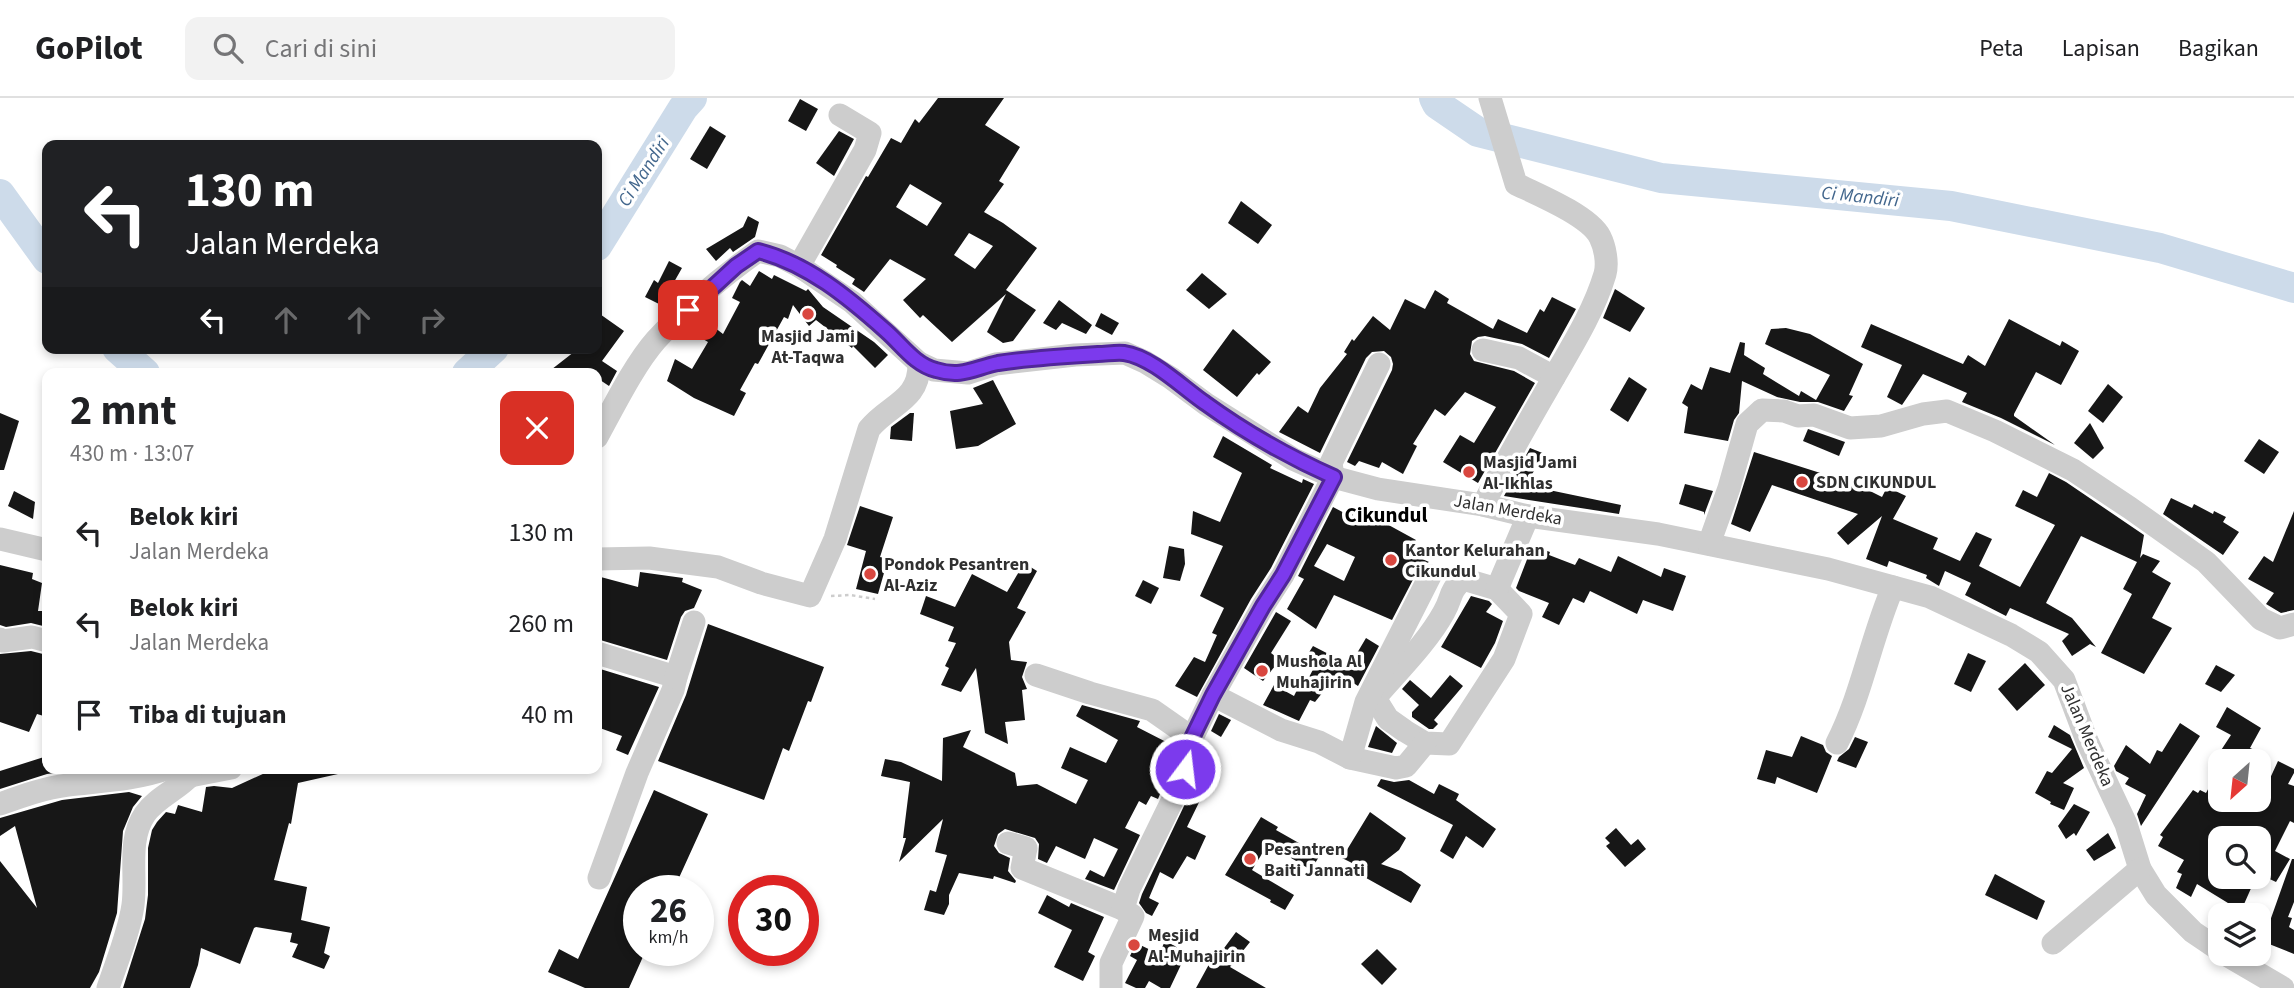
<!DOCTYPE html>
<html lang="id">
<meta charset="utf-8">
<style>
body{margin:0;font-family:"Source Sans 3",sans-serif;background:#f2f2f2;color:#202124;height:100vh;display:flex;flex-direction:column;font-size:26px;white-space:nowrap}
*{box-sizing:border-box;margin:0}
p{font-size:23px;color:#757577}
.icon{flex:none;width:38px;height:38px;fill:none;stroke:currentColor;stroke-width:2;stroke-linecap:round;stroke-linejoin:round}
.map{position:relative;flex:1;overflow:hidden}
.sheet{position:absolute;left:42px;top:270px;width:560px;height:406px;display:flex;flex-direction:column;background:#fff;border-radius:14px;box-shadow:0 4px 10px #0003}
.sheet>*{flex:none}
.hud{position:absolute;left:42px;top:42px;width:560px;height:214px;border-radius:14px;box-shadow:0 4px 10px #0003;background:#202124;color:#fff;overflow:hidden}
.needle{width:46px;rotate:207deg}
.controls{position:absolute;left:2208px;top:651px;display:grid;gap:14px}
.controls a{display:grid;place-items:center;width:63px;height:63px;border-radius:14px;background:#fff;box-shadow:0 4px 10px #0003;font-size:35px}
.speed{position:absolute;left:623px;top:777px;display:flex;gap:14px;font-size:35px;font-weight:700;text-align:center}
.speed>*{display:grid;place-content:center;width:91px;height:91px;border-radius:50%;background:#fff;box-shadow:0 4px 10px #0003;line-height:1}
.speed small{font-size:18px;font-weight:400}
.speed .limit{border:10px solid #d22;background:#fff;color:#111}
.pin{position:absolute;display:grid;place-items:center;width:60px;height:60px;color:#fff;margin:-30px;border-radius:14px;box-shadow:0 4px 10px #0006}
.me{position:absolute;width:77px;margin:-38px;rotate:15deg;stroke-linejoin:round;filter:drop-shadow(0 0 5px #0008)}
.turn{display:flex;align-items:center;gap:24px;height:147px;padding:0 28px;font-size:32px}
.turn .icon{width:91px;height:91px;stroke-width:2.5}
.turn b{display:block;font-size:49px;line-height:60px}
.lanes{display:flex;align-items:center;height:66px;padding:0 28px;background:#0003;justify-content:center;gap:35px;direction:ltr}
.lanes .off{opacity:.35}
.round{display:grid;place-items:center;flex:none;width:74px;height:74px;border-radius:14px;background:#f2f2f2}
.head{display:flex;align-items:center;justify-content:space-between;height:119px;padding:0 28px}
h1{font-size:42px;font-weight:700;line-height:52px}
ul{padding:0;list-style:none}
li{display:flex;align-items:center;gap:21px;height:91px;padding:0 28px}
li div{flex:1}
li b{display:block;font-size:26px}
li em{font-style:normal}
header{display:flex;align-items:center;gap:42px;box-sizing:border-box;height:98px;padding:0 35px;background:#fff;border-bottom:2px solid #e0e0e0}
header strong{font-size:33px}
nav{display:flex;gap:38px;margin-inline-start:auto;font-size:24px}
.search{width:490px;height:63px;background:#f2f2f2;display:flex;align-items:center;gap:18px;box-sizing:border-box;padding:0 24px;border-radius:14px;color:#757577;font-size:26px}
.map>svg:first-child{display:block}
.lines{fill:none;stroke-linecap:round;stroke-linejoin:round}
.river{stroke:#cddbea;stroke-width:30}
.building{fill:#171717;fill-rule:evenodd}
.path{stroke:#cdcdcd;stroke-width:2.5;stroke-dasharray:3.5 3.5;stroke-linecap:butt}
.minor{stroke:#cdcdcd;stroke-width:23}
.route-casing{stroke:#51269a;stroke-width:18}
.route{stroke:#7c3aed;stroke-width:12}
.poi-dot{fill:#d9473f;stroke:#fff;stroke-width:2.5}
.labels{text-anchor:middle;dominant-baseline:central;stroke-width:7;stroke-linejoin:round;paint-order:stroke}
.poi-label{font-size:18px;font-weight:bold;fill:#303030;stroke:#fff;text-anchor:start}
.street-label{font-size:18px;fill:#303030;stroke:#fff}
.water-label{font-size:19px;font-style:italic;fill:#43678d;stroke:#fff}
.quarter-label{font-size:21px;font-weight:bold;fill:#000;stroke:#fff}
</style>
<header>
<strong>GoPilot</strong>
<div class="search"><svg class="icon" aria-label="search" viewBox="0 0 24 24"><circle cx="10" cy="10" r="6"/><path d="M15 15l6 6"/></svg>Cari di sini</div>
<nav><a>Peta</a><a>Lapisan</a><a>Bagikan</a></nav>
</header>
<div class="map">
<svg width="2294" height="890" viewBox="0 0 2294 890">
<rect width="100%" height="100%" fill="#fff"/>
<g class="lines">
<g class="river">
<polyline points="1434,0 1437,6 1478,34 1661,80 1951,108 2160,150 2294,190"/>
<polyline points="0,96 47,161"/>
<polyline points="597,148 683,10 692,0"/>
<polyline points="117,250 145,275"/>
<polyline points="467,275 494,250"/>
</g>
</g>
<g class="building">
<path d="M 938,0 L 1004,0 L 985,27 L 1020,49 L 999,83 L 1004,86 L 984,114 L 1003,125 L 1037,150 L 1006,192 L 1036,212 L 1013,243 L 1003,245 L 987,234 L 1006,196 L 952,244 L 923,217 L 920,220 L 903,202 L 926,181 L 890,161 L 864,194 L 852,186 L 855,181 L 836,169 L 837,167 L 821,157 L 866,78 L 868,79 L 891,40 L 901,45 L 915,21 L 919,25 ZM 910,86 L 942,105 L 927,128 L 896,109 ZM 969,135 L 993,148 L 975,171 L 954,157 Z"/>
<polygon points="800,1 818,11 806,33 788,23"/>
<polygon points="710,28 726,38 707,71 690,61"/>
<polygon points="839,33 854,41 834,78 816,65"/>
<polygon points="1241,103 1272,127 1258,146 1228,125"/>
<polygon points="748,118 759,124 755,139 733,154 730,150 716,163 706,151 743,129"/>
<polygon points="669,163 682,170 661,207 645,199 654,182 658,185"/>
<polygon points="759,173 772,181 774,177 806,193 808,191 823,209 874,244 888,257 875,270 853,248 852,250 816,222 809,228 793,207 788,221 784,219 758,266 755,265 740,292 746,295 734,318 694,300 667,283 675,261 692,271 708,244 698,238 706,223 723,236 740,204 732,200 740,184 742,182 750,188"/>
<polygon points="1202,175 1227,196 1209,211 1186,192"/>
<polygon points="1615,191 1645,210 1630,234 1603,220"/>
<polygon points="1435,192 1449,201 1447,205 1493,231 1498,221 1527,235 1540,211 1544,214 1552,199 1576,211 1549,260 1522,246 1485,238 1478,239 1472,243 1470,256 1474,263 1514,273 1535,285 1478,385 1443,364 1460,337 1474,345 1496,309 1465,294 1445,318 1435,311 1413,346 1417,348 1403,376 1382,364 1379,370 1359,363 1355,368 1347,364 1392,272 1393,266 1391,259 1384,253 1372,254 1366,260 1320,355 1279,334 1298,308 1308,315 1320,290 1347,256 1344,254 1352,241 1354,243 1373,218 1390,232 1405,201 1425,211"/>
<polygon points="1059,202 1092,227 1086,236 1062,225 1056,232 1043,225"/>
<polygon points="597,214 624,233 602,263 617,273 609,288 597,280 597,275 589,275 583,271 578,275 547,275 579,250 597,250"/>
<polygon points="1101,215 1119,225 1112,237 1095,228"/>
<polygon points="2009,221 2060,248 2062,243 2079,253 2061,287 2036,274 2014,316 2014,318 2055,347 2001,320 1962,304 1967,295 1923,276 1902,307 1887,299 1902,267 1861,249 1871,226 1963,266 1968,257 1985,268"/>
<polygon points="1786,230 1810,236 1863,266 1849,297 1853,298 1844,313 1818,304 1800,304 1777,299 1742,283 1739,315 1734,322 1728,343 1684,335 1688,309 1682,305 1691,286 1702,292 1710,269 1730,275 1740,244 1745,245 1744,257 1765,270 1763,276 1799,298 1801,293 1816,302 1830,277 1765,246 1771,231"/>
<polygon points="1233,231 1271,264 1259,277 1257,275 1237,299 1203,272"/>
<polygon points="1629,279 1647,291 1628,324 1610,312"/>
<polygon points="993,282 1016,326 978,348 956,351 950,313 983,306 973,290"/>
<polygon points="2108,286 2123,299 2103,325 2088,313"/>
<polygon points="0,315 19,323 4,372 0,372"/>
<polygon points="910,315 914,315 912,343 890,341 891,329"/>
<polygon points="2090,325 2104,350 2093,361 2074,345"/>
<polygon points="1808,331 1845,344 1839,358 1803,343"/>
<polygon points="1223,338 1272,367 1270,370 1302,385 1303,381 1314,386 1271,470 1251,501 1197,599 1175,588 1194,559 1205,564 1217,537 1212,535 1224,510 1200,498 1223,448 1191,436 1193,413 1220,424 1242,375 1213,359"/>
<polygon points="2259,341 2279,354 2264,376 2244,363"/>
<polygon points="1530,350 1545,356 1525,387 1621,407 1619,416 1504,398"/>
<polygon points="1754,354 1858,387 1882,399 1887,389 1906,398 1893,421 1938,440 1933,451 1960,463 1976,434 1992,441 1979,468 2020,489 2055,427 2015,408 2023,392 2037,399 2049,375 2066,384 2144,437 2140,460 2143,456 2160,463 2152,474 2171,485 2152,520 2172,530 2144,576 2101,555 2132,496 2123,491 2137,464 2081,438 2046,505 2072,520 2096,549 2090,546 2072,558 2062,543 2069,536 2010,510 2006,518 1965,497 1971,485 1945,473 1939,488 1926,480 1927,477 1889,463 1887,469 1866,461 1882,418 1848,447 1837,435 1858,416 1772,387 1750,434 1731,426"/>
<polygon points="1685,386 1713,393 1704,417 1704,414 1679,406"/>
<polygon points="14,393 35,404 33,421 8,408"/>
<polygon points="2171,400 2192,410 2194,406 2213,416 2214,413 2226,419 2223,424 2239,434 2223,457 2163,416"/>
<polygon points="860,408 893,419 880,459 888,461 878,496 856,491 866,453 847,447"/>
<path d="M 1333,409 L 1350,418 L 1353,413 L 1373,424 L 1374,419 L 1416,442 L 1409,455 L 1429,464 L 1422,467 L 1418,472 L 1392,522 L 1334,497 L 1316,531 L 1287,511 L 1304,481 L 1298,478 ZM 1327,446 L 1355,459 L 1344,483 L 1314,468 Z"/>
<polygon points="2294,413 2294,512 2281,515 2266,506 2274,495 2248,481 2264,458 2273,464"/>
<polygon points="1169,448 1184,451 1185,466 1180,483 1163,480"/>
<polygon points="1539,450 1550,454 1549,457 1575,467 1579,460 1611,474 1618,458 1661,479 1664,470 1686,478 1673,513 1643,502 1637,516 1590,493 1584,505 1573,500 1559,527 1542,519 1549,505 1519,493 1516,490 1531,451 1537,453"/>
<polygon points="1024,465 1037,473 1017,510 1026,514 1009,544 1011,562 1027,564 1022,579 1027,591 1022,592 1025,622 1005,624 1008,646 985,635 976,570 961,594 941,587 949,570 945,568 956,545 948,543 954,529 920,516 926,498 955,509 972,476 1007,494"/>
<polygon points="0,467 33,475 32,481 42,485 38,513 47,513 47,529 31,525 6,529 0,527"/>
<polygon points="640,474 683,480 682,484 702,492 694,510 685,513 681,519 667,562 597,541 597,478 638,489"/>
<polygon points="1143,482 1159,490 1151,506 1135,498"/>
<polygon points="1471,498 1489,503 1492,506 1486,514 1503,523 1495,545 1481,570 1441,549"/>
<polygon points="1276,514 1291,523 1271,555 1280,562 1263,583 1244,570"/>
<polygon points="708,526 824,569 811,604 808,603 789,653 783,650 764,702 658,663 686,597"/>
<polygon points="1366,540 1379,548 1358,588 1338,575 1315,604 1310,602 1299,623 1263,607 1274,587 1294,598 1303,580 1307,583 1318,562 1308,556 1313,548 1350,567"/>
<polygon points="31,553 47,557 47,619 37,616 29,634 0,624 0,556"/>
<polygon points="1968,555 1986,563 1971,594 1954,586"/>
<polygon points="2025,565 2045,587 2017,613 1998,591"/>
<polygon points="2216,567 2235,577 2221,594 2205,586"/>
<polygon points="597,570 659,589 628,657 616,652 622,638 597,629"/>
<polygon points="1450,577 1463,588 1434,622 1438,626 1433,631 1429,631 1412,619 1412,614 1419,607 1402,591 1410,582 1431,600"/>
<polygon points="1082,607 1140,623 1137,629 1174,648 1176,646 1172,667 1158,701 1151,698 1146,707 1139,703 1125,730 1140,737 1114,792 1085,781 1090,772 1104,779 1118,751 1094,740 1085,761 1056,748 1047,765 1038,761 1039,746 1035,740 1005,731 998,736 994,748 999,755 1010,760 1008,773 1016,783 1015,785 994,778 993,781 959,775 949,797 949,806 944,817 924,812 930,792 936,794 947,757 935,754 943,721 899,764 906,740 903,740 910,684 881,678 885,661 901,664 942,683 943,640 971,632 963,649 1015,675 1017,688 1037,686 1076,706 1088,682 1061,670 1070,649 1106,665 1118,642 1076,618"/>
<polygon points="2227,609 2261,630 2250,650 2257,653 2252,663 2214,663 2231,637 2216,629"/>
<polygon points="1219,616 1231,622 1221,639 1211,633"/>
<polygon points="2180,625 2200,638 2141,728 2137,716 2146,697 2125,686 2129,680 2116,673 2114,668 2126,647 2150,666 2157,652 2162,654"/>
<polygon points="2054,627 2070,637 2084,670 2063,685 2074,690 2064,712 2050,706 2051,704 2035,695 2047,673 2052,675 2072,651 2048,639"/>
<polygon points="1376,628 1397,645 1392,655 1368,649"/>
<polygon points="1801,638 1823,647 1826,654 1832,658 1817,695 1777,679 1775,686 1757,681 1766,652 1792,659"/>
<polygon points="1855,639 1868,644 1856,670 1837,663 1839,659 1849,651"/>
<polygon points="44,659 47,670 94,670 47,676 0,691 0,673"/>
<polygon points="2278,663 2294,671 2294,675 2288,686 2294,688 2294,725 2290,723 2275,753 2290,761 2276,784 2259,776 2259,740 2221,740 2221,779 2256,779 2241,813 2197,786 2191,799 2176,790 2182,776 2177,774 2184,762 2158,748 2163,739 2160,737 2193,692 2198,695 2200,692 2206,695 2221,667 2221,702 2234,702 2255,713"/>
<polygon points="276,670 337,670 338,676 298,685 291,726 289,725 274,782 307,789 301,822 330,829 324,855 330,858 324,871 292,859 298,846 290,844 292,835 256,829 254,830 240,866 201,850 198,867 190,890 123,890 145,821 148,797 148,750 152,732 157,724 166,714 175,716 178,707 202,714 206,689 214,688 232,690"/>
<polygon points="1381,681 1394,684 1409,682 1434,696 1439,686 1459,696 1456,702 1496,731 1483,750 1466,738 1453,761 1440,753 1453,727 1377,688"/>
<polygon points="1194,687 1205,692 1187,729 1206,738 1195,762 1187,758 1173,781 1160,774 1149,800 1159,805 1152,818 1146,815 1139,805 1142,796"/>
<polygon points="654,692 708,716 673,793 639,793 639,852 646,852 629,890 585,890 548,874 559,851 578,861"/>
<polygon points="129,694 142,698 133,709 123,733 117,815 99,874 90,890 0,890 0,763 37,810 15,728 0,738 0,720 62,702"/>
<polygon points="2074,706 2090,714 2076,738 2074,735 2066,741 2058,728"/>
<polygon points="1370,714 1406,740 1399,752 1381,766 1401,773 1421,787 1411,805 1359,776 1362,770 1342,760"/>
<polygon points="1261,719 1278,729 1276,732 1320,757 1311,772 1268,746 1252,772 1294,797 1285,812 1270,804 1271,802 1225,777"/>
<polygon points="1616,730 1631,747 1638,741 1646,751 1625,769 1606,748 1610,745 1605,740"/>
<polygon points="2108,735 2116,750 2094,763 2086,752"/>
<polygon points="2292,761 2294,761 2294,804 2288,819 2292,820 2289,829 2294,832 2294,856 2259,842 2259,818 2270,823"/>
<polygon points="1995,776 2045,803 2037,822 1985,797"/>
<polygon points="1047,797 1069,809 1071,805 1104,819 1088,854 1095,858 1083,883 1054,869 1072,832 1038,815"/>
<polygon points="1236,834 1250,844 1230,869 1266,890 1196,890 1213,859 1216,861"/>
<polygon points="1165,843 1187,854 1170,890 1161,890 1149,883 1145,890 1136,890 1125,885 1137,862 1130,858 1136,845 1159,856"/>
<polygon points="1377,851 1397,871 1382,887 1361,866"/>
</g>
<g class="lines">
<polyline class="path" points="831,498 850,497 875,501"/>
<g class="minor">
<polyline points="799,168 865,52 870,35 840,17"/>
<polyline points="1483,252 1519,260 1554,279"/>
<path d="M 597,339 C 613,310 634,267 656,242 C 685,210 723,178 758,153 L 780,158 L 799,168 L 852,204 L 919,265 L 934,272 L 968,275 L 996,266 L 1075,257 L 1125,255 L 1145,264 L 1171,280 L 1206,306 L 1293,361 L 1333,379 L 1378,391 L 1483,407 L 1528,418 L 1658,436 L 1828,471 L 1930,499 L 2011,537 L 2039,554 L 2064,582 L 2087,643 L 2126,726 L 2140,771 L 2156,797 L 2193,834 L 2221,853"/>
<path d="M 1483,407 C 1505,364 1529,323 1553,281 C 1572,248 1594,213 1605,176 C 1608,165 1605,149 1600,139 C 1590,118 1537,96 1516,86 L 1490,0"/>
<polyline points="0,441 47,452"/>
<polyline points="1709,446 1729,390 1747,326 1762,312 1784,313 1798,318 1814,317 1850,330 1881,328 1923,316 1947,313 1995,333 2073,372 2130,410 2206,464 2261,521 2280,530 2294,526"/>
<path d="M 597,461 L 649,460 L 718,469 L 761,485 L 810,498 L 835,441 L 869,331 C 889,306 920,303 919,265"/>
<path d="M 1463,481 L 1497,491 L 1521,516 L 1504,561 L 1449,646 L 1425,645 L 1405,633 L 1388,621 L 1375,600 C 1398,573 1427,545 1444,514 C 1453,498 1448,495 1463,481 Z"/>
<polyline points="1497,491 1528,418"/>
<polyline points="0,541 3,543 32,539 47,543"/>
<polyline points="597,555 676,579 673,592 637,675 599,780"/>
<polyline points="1036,577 1090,595 1152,612 1192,640"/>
<polyline points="676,579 694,524"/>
<polyline points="1213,597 1281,632 1319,644 1350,660 1396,670 1406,668 1425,645"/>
<path d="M 1837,645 C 1862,596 1871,540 1893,489"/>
<polyline points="1350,660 1366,604 1430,478"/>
<polyline points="183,670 190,678 231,670"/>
<path d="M 0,706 C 22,698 44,690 68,687 C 102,683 136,682 169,670"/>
<polyline points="1008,745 1026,750 1022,770 1123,811"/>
<polyline points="2053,845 2140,771"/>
<polyline points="2225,856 2283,890"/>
<path d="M 108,890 C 117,863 129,835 133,807 C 137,777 127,742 145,716 C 156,700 177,692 190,678"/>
<polyline points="1111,890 1111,865 1133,818 1123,811 1129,791 1174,699 1185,671 1192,640 1213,597 1263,508 1283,477 1333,379 1331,365 1379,266"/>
</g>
</g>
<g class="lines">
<g class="route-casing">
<path id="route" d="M 688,212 L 736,168 L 758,153 C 807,165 849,200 886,233 C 902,247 915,267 936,272 C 962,280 974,270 998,265 C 1030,260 1065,258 1098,256 C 1106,256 1116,254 1124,255 C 1152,259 1183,290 1205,305 C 1245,334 1289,359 1334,379 L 1283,477 L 1263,508 L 1213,597 L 1192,640 L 1185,671"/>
</g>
<use href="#route" class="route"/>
</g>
<g class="poi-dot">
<circle cx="808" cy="216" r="7"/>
<circle cx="1469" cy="374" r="7"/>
<circle cx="1802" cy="384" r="7"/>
<circle cx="1391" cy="462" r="7"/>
<circle cx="870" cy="476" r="7"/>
<circle cx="1262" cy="573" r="7"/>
<circle cx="1250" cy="761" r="7"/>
<circle cx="1134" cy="847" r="7"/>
</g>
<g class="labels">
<g class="poi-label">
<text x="808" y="238" text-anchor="middle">Masjid Jami<tspan x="808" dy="21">At-Taqwa</tspan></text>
<text x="1483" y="364">Masjid Jami<tspan x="1483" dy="21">Al-Ikhlas</tspan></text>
<text x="1816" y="384">SDN CIKUNDUL</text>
<text x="1405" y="452">Kantor Kelurahan<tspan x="1405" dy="21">Cikundul</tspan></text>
<text x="884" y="466">Pondok Pesantren<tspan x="884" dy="21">Al-Aziz</tspan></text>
<text x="1276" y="563">Mushola Al<tspan x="1276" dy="21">Muhajirin</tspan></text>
<text x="1264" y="751">Pesantren<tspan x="1264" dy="21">Baiti Jannati</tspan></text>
<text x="1148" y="837">Mesjid<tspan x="1148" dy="21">Al-Muhajirin</tspan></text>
</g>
<g class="street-label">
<text transform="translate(1508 412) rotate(10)">Jalan Merdeka</text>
<text transform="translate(2087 637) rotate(67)">Jalan Merdeka</text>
</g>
<g class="water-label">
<text transform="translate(644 74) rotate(-57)">Ci Mandiri</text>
<text transform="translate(1860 99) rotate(6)">Ci Mandiri</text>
</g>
<g class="quarter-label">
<text x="1386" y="417">Cikundul</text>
</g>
</g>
</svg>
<div class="controls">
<a><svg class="needle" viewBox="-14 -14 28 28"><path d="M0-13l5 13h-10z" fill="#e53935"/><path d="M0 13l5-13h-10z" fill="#757577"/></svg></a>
<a><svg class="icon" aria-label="search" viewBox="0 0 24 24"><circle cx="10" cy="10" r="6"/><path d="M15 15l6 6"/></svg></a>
<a><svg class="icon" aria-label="layers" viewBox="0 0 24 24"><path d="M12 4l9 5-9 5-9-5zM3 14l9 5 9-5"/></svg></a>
</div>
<div class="speed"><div>26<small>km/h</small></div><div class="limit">30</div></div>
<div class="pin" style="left:688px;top:212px;background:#d93025"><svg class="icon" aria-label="arrive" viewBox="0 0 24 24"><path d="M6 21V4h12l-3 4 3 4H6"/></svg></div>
<svg class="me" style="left:1185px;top:671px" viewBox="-20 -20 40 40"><circle r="17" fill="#7c3aed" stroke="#fff" stroke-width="3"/><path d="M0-11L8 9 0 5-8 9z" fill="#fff"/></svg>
<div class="hud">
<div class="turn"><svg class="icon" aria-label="left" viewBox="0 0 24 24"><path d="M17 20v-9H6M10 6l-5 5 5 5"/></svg><div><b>130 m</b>Jalan Merdeka</div></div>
<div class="lanes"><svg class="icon" aria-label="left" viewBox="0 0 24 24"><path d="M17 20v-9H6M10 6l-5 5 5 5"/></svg><svg class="icon off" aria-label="ahead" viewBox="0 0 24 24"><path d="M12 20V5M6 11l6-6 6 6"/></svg><svg class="icon off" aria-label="ahead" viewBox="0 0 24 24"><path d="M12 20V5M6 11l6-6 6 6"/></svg><svg class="icon off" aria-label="right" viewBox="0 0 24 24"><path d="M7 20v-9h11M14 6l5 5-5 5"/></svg></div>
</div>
<section class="sheet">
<div class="head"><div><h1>2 mnt</h1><p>430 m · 13:07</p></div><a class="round" style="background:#d93025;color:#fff"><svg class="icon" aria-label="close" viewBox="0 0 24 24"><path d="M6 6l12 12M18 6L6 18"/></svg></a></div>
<ul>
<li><svg class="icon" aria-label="left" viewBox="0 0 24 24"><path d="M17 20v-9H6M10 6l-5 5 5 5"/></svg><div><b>Belok kiri</b><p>Jalan Merdeka</p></div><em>130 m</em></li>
<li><svg class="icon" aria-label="left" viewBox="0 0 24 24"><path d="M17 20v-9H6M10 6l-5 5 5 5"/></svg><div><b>Belok kiri</b><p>Jalan Merdeka</p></div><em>260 m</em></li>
<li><svg class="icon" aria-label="arrive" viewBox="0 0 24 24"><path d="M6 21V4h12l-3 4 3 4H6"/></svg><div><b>Tiba di tujuan</b></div><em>40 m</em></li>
</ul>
</section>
</div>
